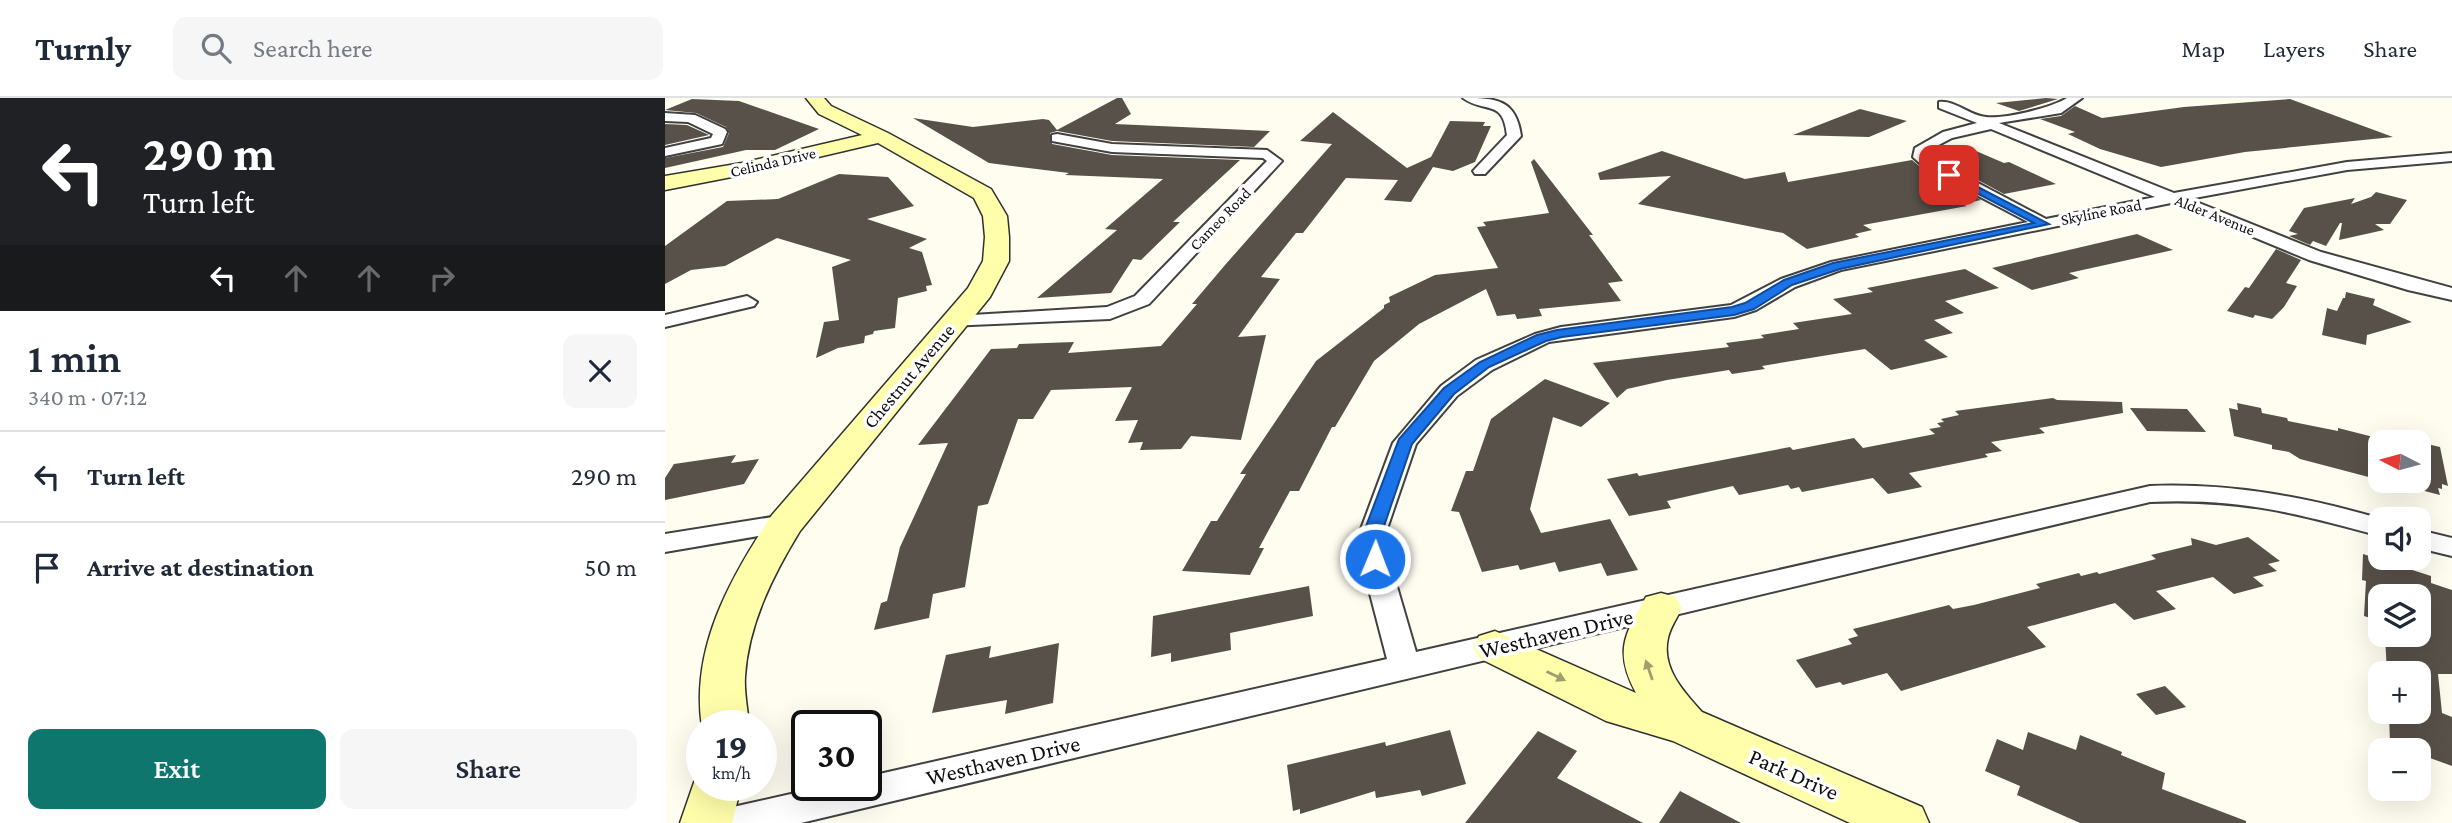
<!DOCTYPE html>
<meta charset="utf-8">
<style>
body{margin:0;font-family:"Crimson Pro",serif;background:#f6f6f7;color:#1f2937;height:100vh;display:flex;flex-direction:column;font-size:26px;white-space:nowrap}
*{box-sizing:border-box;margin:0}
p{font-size:23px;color:#747a83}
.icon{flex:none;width:38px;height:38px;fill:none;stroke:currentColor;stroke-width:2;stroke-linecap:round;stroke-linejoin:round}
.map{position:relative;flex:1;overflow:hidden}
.panel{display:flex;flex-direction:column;background:#fff;width:665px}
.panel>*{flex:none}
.hud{background:#202124;color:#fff;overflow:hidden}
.needle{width:46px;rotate:276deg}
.controls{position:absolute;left:1703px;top:332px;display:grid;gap:14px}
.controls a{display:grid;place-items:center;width:63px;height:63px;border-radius:14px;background:#fff;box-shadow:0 7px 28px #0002;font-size:35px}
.speed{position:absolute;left:21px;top:612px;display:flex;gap:14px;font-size:35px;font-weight:700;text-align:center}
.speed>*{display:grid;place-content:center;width:91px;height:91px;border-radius:50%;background:#fff;box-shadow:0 7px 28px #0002;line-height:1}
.speed small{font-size:18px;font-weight:400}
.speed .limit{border:4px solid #111;border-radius:10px;background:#fff;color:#111}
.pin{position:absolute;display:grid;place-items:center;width:60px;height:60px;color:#fff;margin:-30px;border-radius:14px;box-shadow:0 4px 10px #0006}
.me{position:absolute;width:77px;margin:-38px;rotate:1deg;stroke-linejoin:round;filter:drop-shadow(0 0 5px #0008)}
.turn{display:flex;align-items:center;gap:24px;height:147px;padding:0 28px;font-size:32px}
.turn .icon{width:91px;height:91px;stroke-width:2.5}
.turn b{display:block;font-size:49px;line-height:60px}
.lanes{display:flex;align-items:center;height:66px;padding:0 28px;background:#0003;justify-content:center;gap:35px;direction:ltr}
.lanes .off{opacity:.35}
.round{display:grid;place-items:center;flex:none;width:74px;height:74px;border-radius:14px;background:#f6f6f7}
.overview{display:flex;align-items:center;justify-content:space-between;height:119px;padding:0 28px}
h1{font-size:42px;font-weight:600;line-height:52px}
.action{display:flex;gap:14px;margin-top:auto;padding:14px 28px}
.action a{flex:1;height:80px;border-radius:14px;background:#0f766e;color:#fff;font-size:28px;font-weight:600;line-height:80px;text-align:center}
.action a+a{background:#f6f6f7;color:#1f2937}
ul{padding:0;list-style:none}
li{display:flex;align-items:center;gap:21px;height:91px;padding:0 28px;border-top:2px solid #e0e1e3}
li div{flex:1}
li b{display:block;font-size:26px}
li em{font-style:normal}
header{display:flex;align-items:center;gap:42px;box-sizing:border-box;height:98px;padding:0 35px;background:#fff;border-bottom:2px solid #e0e1e3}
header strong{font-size:33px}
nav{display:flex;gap:38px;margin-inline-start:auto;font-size:24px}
.search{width:490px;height:63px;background:#f6f6f7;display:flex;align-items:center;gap:18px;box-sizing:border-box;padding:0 24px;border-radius:14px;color:#747a83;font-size:26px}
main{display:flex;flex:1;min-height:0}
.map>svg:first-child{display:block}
.building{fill:#58514a}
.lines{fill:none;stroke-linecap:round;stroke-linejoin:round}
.street-casing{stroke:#414141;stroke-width:4}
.secondary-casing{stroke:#303030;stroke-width:3}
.street{fill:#fff;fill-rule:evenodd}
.secondary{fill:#fffeab;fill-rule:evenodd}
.oneway{fill:#9f9e6c}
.route{fill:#1a73e8;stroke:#114b97;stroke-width:2}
.labels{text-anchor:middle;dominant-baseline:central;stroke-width:7;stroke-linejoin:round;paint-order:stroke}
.far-street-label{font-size:16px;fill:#0e0e0e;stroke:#fff}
.street-label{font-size:19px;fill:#0e0e0e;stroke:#fff}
.near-street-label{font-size:23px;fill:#0e0e0e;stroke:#fff}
</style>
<header>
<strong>Turnly</strong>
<div class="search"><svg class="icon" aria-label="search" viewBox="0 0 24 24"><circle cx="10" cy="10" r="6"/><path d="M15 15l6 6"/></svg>Search here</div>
<nav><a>Map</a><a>Layers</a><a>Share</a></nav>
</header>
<main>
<section class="panel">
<div class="hud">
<div class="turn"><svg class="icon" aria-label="left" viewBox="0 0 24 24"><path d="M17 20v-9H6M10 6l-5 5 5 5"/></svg><div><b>290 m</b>Turn left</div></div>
<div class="lanes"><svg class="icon" aria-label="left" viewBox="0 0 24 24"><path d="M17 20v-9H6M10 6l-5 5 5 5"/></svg><svg class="icon off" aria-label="ahead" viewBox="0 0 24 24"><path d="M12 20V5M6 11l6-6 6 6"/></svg><svg class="icon off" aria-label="ahead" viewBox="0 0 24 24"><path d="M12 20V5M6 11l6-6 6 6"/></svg><svg class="icon off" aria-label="right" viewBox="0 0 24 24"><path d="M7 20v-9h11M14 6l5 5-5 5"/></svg></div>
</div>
<div class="overview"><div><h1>1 min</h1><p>340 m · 07:12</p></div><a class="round"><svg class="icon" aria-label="close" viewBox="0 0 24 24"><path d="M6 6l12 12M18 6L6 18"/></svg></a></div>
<ul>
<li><svg class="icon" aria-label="left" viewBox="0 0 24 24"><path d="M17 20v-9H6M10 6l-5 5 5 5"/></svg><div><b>Turn left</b></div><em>290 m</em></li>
<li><svg class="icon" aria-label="arrive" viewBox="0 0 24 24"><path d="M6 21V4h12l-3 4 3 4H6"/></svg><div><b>Arrive at destination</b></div><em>50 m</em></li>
</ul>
<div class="action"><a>Exit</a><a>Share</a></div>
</section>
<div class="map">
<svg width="1787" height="725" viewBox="0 0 1787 725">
<rect width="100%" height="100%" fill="#fffdf0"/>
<g class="building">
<polygon points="452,0 457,0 466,16 450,26 605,33 589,49 447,43 392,33 385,35 387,46 447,57 575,62 508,124 515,124 476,162 468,161 446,195 372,200 452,132 440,131 498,81 400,77 404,75 324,65 248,20 308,29 378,21 384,22 392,32"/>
<polygon points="1381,0 1393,1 1354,13 1331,5"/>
<polygon points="27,1 74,3 154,31 110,52 81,52 0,70 0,60 58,49 64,35 61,29 31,15 0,12"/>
<polygon points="1625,1 1728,39 1580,54 1496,69 1435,51 1403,36 1410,34 1375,21 1396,18 1410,8 1437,20 1519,9"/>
<polygon points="1195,11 1242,23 1204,39 1128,37"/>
<polygon points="668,14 742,70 766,59 785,23 820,24 818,28 826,28 810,64 788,73 768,69 746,104 719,102 733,82 681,80 638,135 631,135 596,179 615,181 573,239 601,237 576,342 526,338 516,351 475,352 478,344 463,345 473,322 450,323 467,289 386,292 368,321 353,321 323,406 313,408 300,489 268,496 264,520 209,532 216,505 222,503 235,449 283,345 253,347 326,251 352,250 354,246 409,244 403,255 496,248 532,206 527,206 560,167 667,46 635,43"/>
<polygon points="0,26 22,27 44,37 0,47"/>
<polygon points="997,53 1080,81 1120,74 1123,84 1247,62 1259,72 1316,102 1297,106 1302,108 1198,127 1207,132 1190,136 1194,139 1142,151 1118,135 973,106 1006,78 935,82 933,75"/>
<polygon points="1311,53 1339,65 1344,64 1391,86 1339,96 1268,58"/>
<polygon points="869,61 928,137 924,137 958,183 943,185 956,203 874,211 877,218 852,221 850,216 832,218 821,191 754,226 709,263 670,329 667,329 634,393 625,393 594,450 599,450 585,477 517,473 546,423 552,423 581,376 575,376 651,263 719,210 719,207 725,204 724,199 770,177 833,170 812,129 821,128 818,124 884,115 866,64"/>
<polygon points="174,76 223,79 249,108 202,121 262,141 244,150 257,154 267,187 261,188 262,193 233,200 230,230 209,233 208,236 200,238 199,245 173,250 151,260 159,224 174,222 167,169 186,162 112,140 60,168 26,172 0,186 0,148 62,103 113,101"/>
<polygon points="1711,94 1742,102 1725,126 1710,126 1719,132 1674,142 1677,125 1675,125 1661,148 1648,143 1645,147 1624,138 1633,136 1624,133 1639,110 1690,100 1686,106 1706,99"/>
<polygon points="1472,136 1508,152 1404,175 1414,180 1367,192 1327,170"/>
<polygon points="1611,151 1636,162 1621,185 1632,188 1619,209 1607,221 1590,217 1588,220 1562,213 1580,189 1584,190"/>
<polygon points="1300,171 1334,190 1280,203 1299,215 1269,222 1288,235 1259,242 1283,259 1226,272 1200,251 1097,268 1100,271 1067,276 1064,272 1002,282 962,291 952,300 928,265 1064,249 1061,245 1099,240 1096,237 1134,231 1128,225 1187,216 1168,201 1208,194 1202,190"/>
<polygon points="1681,194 1710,201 1708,207 1747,224 1702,237 1701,247 1657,237 1662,210 1672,213 1678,200 1680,200"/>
<polygon points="880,281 945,305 916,329 888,319 865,411 876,435 945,421 973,472 942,478 936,465 894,474 890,464 855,472 853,467 817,474 794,414 786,413 801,373 808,373 826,321"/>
<polygon points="1388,300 1392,302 1457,304 1458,315 1374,330 1380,335 1326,344 1337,353 1320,356 1323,359 1244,375 1257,389 1223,396 1208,380 1137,394 1134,389 1126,391 1123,387 1074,397 1068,388 1002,403 1006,410 964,418 942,381 972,375 974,378 1125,349 1128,352 1189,340 1198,350 1270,336 1264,331 1276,329 1272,325 1279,324 1276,321 1294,317 1290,313"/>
<polygon points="1572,305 1596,310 1597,315 1622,320 1623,323 1673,333 1673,330 1732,345 1732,339 1775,349 1783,388 1777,386 1777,391 1773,390 1775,397 1721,383 1754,383 1754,345 1715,345 1715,382 1635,361 1624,354 1607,351 1607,347 1569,338 1564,310 1573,312"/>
<polygon points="1465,310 1522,311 1541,334 1482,333"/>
<polygon points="71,357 66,365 94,361 79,386 0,402 0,380 9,366"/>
<polygon points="1583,439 1615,463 1603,466 1612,473 1588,479 1599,488 1569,496 1548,479 1491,493 1511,511 1469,522 1450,505 1362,529 1381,549 1236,593 1222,575 1178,587 1175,584 1151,590 1131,562 1187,546 1183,541 1193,538 1188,531 1284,507 1288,511 1309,507 1375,490 1371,486 1414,475 1416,478 1432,474 1434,476 1491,461 1486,457 1527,447 1526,440 1551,447"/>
<polygon points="1698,456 1766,478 1766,485 1787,492 1787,576 1773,576 1777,615 1787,619 1787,668 1754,656 1754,653 1744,653 1725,646 1724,614 1754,614 1754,576 1722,576 1720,537 1754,537 1754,499 1715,499 1715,523 1699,518 1701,483 1697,482"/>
<polygon points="644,488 648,518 565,535 566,552 506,564 506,555 486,559 488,518"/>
<polygon points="394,545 388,605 340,616 342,602 267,615 281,557 326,548 324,560"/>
<polygon points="1500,588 1521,609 1491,617 1471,596"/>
<polygon points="785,632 801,686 757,698 755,692 711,700 710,693 635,716 635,711 628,713 622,667 720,644 721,648"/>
<polygon points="873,633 912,653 892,680 978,725 800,725"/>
<polygon points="1363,634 1411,652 1415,637 1457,654 1456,657 1500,675 1497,691 1581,723 1581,725 1415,725 1352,697 1355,688 1320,673 1332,641 1358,652"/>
<polygon points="1015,693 1076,725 994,725"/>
</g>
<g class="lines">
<g class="street-casing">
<g id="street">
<path d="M 798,0 C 831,0 851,1 856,38 L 820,76 L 810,76 L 808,73 L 842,37 C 838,0 820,16 798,0 Z"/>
<path d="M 1402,0 L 1417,0 L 1396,15 L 1334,25 L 1509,95 L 1682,64 L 1787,55 L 1787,63 L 1682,72 L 1524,101 L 1656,154 L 1787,190 L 1787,202 L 1743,192 L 1644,162 L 1506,105 L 1176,172 L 1130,189 L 1091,212 L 1069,219 L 884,244 L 827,272 L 792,298 L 751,346 L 722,431 L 724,461 L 751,554 L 1485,388 C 1567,385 1642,399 1720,422 L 1715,422 L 1715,438 C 1631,415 1574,400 1485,404 L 136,725 L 50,725 L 55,714 L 68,709 L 161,688 L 201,688 L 201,679 L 722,561 L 696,461 L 696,431 L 728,345 L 776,288 L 811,262 L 870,236 L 896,229 L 1066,207 L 1116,181 L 1166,164 L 1363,124 L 1260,70 L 1248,59 L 1250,50 L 1278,34 L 1312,25 L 1274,10 L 1274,4 C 1290,2 1305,18 1321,19 C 1340,21 1386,10 1402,0 ZM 1326,31 L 1490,99 L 1381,121 L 1262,58 L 1264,52 L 1287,40 Z"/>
<polygon points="0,15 30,17 60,31 62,34 57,46 0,58 0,50 46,40 48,36 23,24 0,23"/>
<polygon points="392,36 447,46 602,52 617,63 484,206 445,221 283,228 280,224 283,220 290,218 442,209 470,198 602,63 598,60 447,54 387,43 387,37"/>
<polygon points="82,198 92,204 89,208 0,229 0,217"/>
<polygon points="120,417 129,420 133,426 129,432 0,454 0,436"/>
<polygon points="1754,432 1787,440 1787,458 1754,450"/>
</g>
</g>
<g class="secondary-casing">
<g id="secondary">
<path d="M 141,0 L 159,0 L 166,8 L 223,35 L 326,91 L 342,118 L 344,139 L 344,163 L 325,199 L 135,433 C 108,477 83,527 80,579 C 79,596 83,612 84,628 L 37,629 C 25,551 65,480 107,417 L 303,190 L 318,163 L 320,139 L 318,118 L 309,100 L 213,45 L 77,77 L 0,92 L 0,78 L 77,65 L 197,37 L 154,16 Z"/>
<path d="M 996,495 L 1011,499 L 1017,510 C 1012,520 1005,530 1003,540 C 996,570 1019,594 1037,614 L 1257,709 L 1264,725 L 1185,725 L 1008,643 L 941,623 L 814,560 L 808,549 L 814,538 L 830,533 L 971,595 C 949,554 959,537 981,499 Z"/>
<polygon points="37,672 37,688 76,688 67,725 15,725 33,673"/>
</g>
</g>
<use href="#street" class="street"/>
<use href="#secondary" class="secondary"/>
</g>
<defs><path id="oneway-solid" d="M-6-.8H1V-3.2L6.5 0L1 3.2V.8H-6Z" transform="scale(1.75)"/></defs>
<g class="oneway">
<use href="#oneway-solid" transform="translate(984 572) rotate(-109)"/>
<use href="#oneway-solid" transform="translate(891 578) rotate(26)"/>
</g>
<polygon class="route" points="1284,74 1384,126 1175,171 1127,187 1089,211 1069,217 897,239 881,243 824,269 789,296 747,346 718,431 719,461 716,466 703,466 701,461 700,431 734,341 779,290 815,264 872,237 892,232 1067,209 1080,205 1119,182 1168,165 1369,125 1281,79 1281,75"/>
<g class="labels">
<g class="far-street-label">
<text transform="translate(108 64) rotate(-13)">Celinda Drive</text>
<text transform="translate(1436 114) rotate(-11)">Skyline Road</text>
<text transform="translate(1550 117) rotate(22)">Alder Avenue</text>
<text transform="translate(555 121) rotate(-46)">Cameo Road</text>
</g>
<g class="street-label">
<text transform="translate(244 278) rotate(-50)">Chestnut Avenue</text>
</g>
<g class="near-street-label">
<text transform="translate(891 535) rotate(-13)">Westhaven Drive</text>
<text transform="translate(338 662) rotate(-13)">Westhaven Drive</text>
<text transform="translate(1129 676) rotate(24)">Park Drive</text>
</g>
</g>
</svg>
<div class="controls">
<a><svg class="needle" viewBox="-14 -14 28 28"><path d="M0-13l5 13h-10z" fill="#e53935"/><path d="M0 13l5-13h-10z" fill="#747a83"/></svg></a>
<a><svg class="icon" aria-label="sound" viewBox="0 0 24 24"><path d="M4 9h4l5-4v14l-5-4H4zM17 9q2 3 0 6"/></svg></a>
<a><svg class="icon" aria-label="layers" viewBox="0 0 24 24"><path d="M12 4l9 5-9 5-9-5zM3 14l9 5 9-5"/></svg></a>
<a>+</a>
<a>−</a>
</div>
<div class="speed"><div>19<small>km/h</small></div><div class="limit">30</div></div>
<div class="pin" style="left:1284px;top:77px;background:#d93025"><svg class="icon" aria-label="arrive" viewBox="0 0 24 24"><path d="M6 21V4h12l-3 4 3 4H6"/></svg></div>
<svg class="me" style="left:710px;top:461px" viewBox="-20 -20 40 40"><circle r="17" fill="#1a73e8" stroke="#fff" stroke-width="3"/><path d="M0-11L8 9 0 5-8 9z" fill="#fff"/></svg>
</div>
</main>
